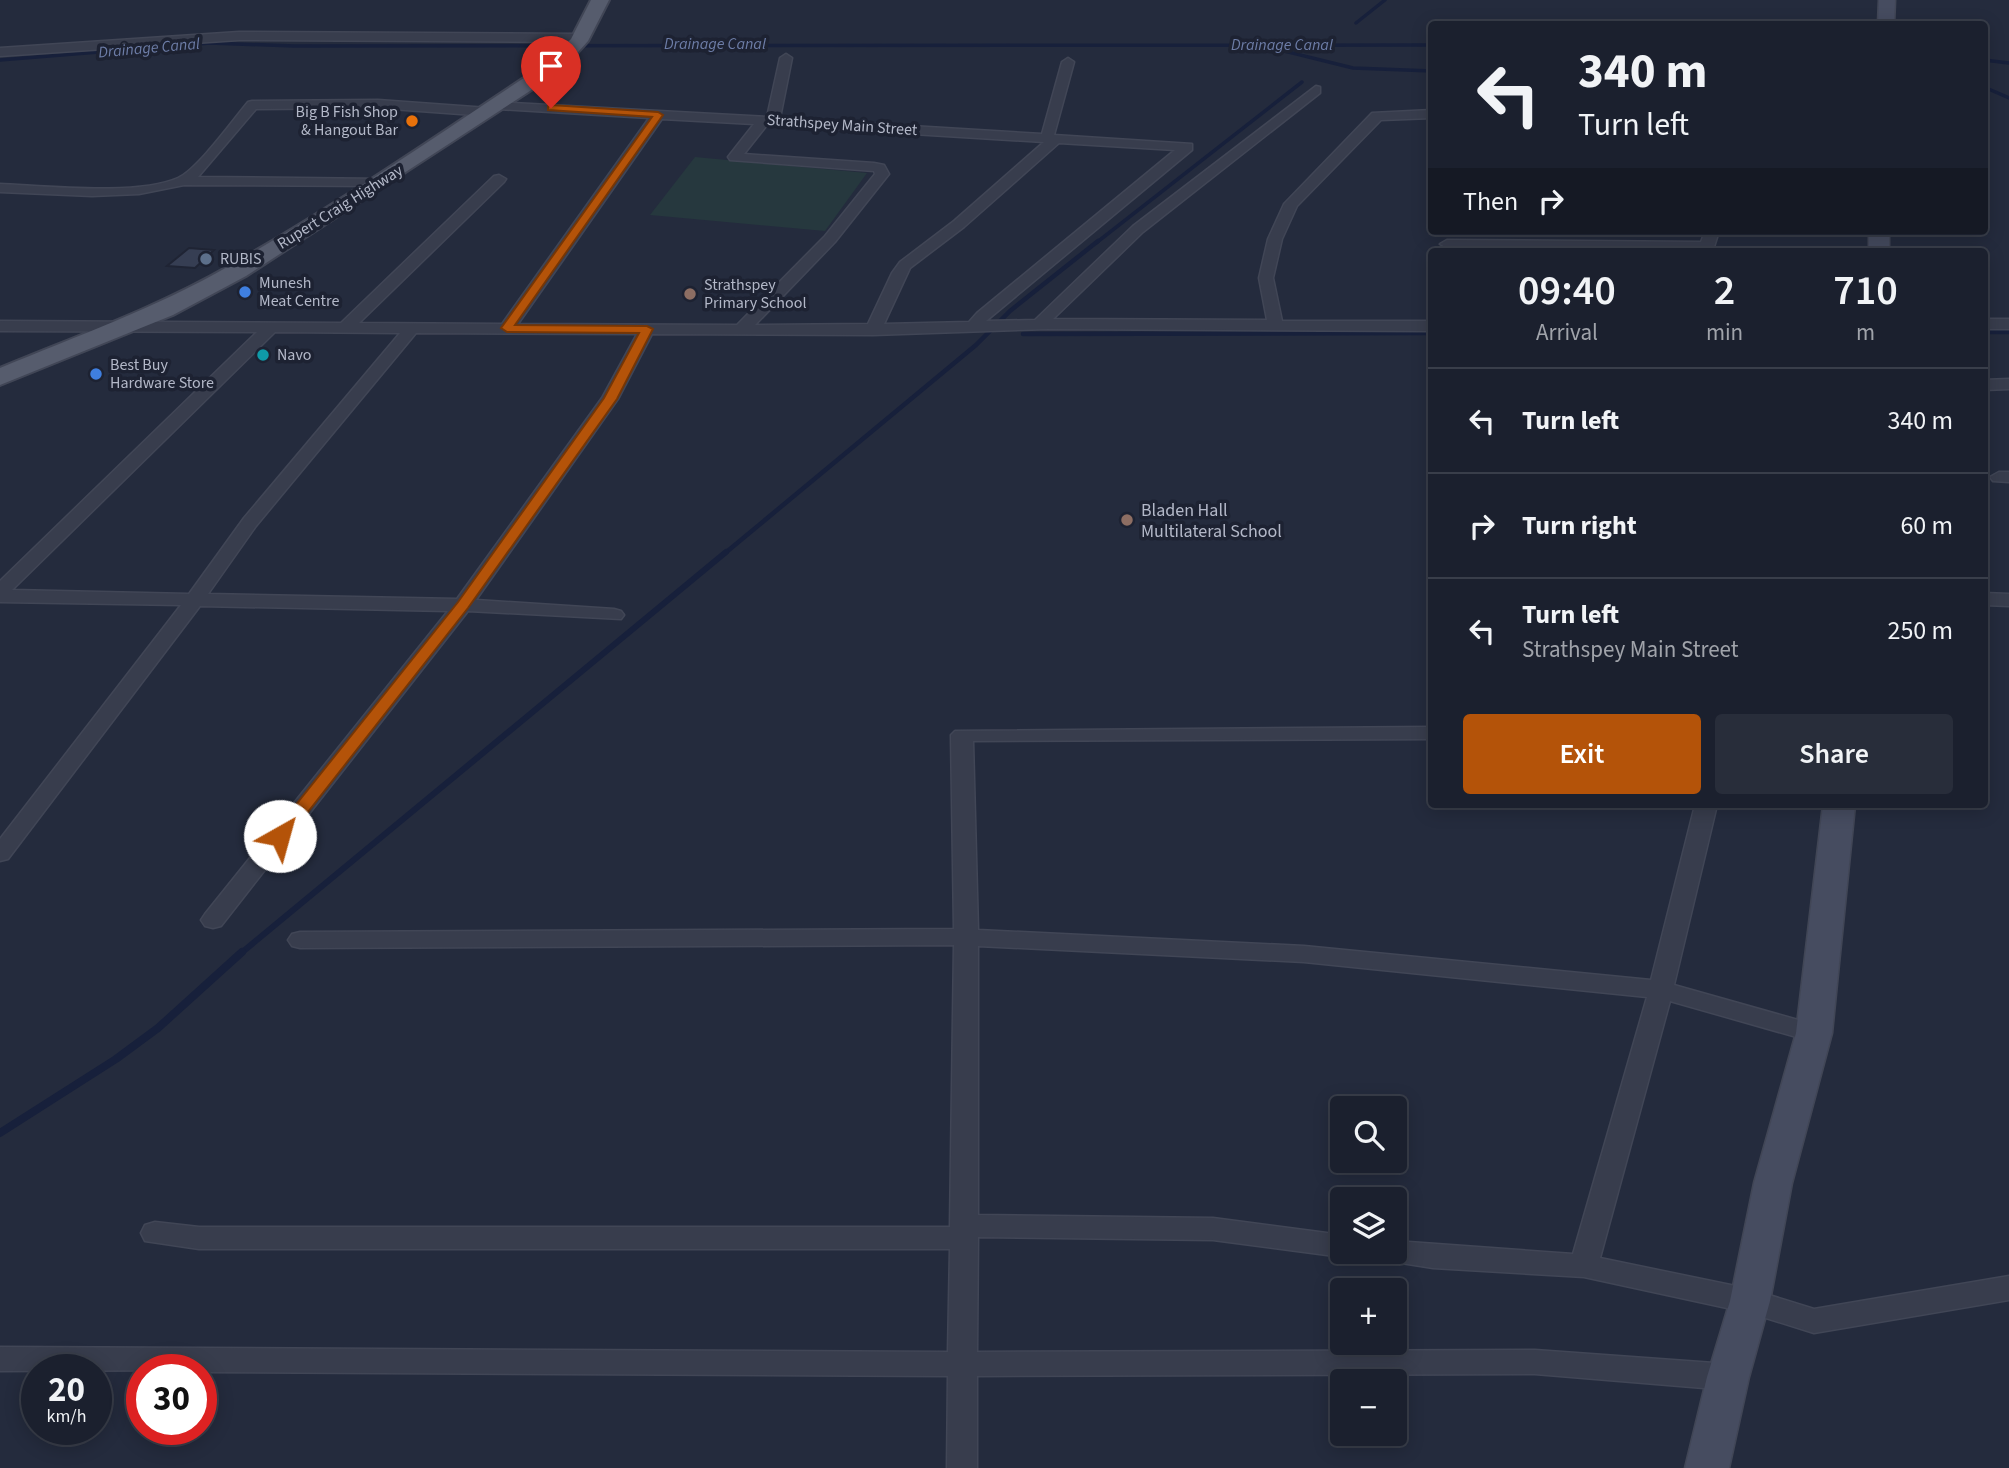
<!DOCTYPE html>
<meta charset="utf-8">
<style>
body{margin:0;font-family:"Source Sans 3",sans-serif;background:#282d3a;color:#f1f3f6;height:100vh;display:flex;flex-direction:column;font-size:26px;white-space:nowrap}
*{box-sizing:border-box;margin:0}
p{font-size:23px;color:#a0a3aa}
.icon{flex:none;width:38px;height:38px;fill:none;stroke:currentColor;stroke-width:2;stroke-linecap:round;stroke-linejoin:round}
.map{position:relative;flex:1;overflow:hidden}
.panel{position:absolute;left:1428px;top:248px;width:560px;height:560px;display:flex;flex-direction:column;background:#1b202e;border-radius:7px;box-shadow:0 4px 18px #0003,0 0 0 2px #393e4a}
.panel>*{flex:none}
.guide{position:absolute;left:1428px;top:21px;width:560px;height:214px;border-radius:7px;box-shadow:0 4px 18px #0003,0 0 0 2px #393e4a;background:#1b202e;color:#f1f3f6;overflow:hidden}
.controls{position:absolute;left:1330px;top:1096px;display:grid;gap:14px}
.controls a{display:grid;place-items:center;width:77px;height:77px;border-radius:7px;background:#1b202e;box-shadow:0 4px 18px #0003,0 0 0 2px #393e4a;font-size:35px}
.speed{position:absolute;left:21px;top:1354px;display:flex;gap:14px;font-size:35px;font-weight:700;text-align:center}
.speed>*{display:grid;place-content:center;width:91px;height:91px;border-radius:50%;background:#1b202e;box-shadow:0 4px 18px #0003,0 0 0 2px #393e4a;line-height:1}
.speed small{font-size:18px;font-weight:400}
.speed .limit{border:10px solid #d22;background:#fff;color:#111}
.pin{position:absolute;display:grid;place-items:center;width:60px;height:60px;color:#fff;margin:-72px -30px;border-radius:50% 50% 50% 0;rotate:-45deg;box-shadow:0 0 7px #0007}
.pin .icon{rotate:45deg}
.me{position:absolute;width:77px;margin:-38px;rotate:38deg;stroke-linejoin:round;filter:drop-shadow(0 0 5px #0008)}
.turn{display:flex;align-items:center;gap:24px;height:147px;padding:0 35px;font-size:32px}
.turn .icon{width:91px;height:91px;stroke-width:2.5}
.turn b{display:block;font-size:49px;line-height:60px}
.then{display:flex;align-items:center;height:66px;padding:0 35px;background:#0003;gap:14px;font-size:26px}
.eta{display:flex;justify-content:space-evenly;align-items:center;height:119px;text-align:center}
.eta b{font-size:42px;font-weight:600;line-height:49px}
.button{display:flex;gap:14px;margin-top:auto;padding:14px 35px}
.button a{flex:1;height:80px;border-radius:7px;background:#b45309;color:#fff;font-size:28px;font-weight:600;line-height:80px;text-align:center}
.button a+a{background:#282d3a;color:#f1f3f6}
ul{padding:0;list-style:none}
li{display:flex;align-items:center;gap:21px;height:105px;padding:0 35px;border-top:2px solid #393e4a}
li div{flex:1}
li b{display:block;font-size:26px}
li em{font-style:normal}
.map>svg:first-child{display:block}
.green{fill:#26383e}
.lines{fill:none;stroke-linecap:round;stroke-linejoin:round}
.stream-far3{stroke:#17203b;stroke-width:3.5}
.stream-far2{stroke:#17203b;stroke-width:4.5}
.stream-far1{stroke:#17203b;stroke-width:6}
.stream{stroke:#17203b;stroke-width:8}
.building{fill:#363e53;stroke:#1f2434;stroke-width:2}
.minor-casing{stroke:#414656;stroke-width:3}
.secondary-casing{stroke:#414656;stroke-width:3}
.primary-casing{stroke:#414656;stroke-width:4}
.minor{fill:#383d4d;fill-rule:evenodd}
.secondary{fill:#464c60;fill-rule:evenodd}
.primary{fill:#565c6d;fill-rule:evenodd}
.route{fill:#b45309;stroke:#753606;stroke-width:2}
.food-dot{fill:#e8710a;stroke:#1d2232;stroke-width:2.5}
.service-dot{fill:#5c6f8a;stroke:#1d2232;stroke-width:2.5}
.shop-dot{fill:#3f7fe0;stroke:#1d2232;stroke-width:2.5}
.education-dot{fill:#8d6e63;stroke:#1d2232;stroke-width:2.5}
.culture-dot{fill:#0f9aa8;stroke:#1d2232;stroke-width:2.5}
.labels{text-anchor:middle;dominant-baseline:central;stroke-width:7;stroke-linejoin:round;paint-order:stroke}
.far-water-label{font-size:16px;font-style:italic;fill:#6d7da7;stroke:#1d2232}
.far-poi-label{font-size:16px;fill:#b3b8c8;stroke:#1d2232;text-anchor:start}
.far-street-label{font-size:16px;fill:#b3b8c8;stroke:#1d2232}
.poi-label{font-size:18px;fill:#b3b8c8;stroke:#1d2232;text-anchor:start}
</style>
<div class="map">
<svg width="2009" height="1468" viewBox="0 0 2009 1468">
<rect width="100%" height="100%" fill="#242b3d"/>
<polygon class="green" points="695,157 867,173 825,231 650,215"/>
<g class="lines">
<g class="stream-far3">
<polyline points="1356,23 1385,0"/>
<polyline points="1268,47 1353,68 1432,71"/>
<polyline points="0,60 210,43 294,46 1432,45"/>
<polyline points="1984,60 2009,63"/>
<polyline points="1984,87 2009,98"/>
<polyline points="1096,243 1302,82"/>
</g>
<g class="stream-far2">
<polyline points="1984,332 2009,332"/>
<polyline points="1023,334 1432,333"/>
<polyline points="724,554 976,345 1010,311 1098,241"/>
</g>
<polyline class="stream-far1" points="240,954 726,552"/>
<polyline class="stream" points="0,1133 116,1059 158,1028 242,952"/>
</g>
<polygon class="building" points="189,248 214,250 195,268 167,266"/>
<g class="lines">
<g class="minor-casing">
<g id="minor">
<polygon points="239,32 581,34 587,38 581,42 239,40 0,56 0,48"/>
<path d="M 786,54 L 792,58 L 780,118 L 1042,134 L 1062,62 L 1068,58 L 1074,62 L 1054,135 L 1192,144 L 1192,150 L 986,321 L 1035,320 L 1133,226 L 1316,86 L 1320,87 L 1320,93 L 1143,232 L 1053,319 L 1267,320 L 1259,278 L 1268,239 L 1284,204 L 1372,113 L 1432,110 L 1432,118 L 1381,120 L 1297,206 L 1282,239 L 1273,278 L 1282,321 L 1432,321 L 1432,331 L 1048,329 L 873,335 L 652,334 L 618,399 L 476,600 L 614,609 L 621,611 L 624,615 L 621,619 L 468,611 L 221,926 L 213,928 L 205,926 L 201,920 L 205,914 L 448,611 L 200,606 L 8,859 L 0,861 L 0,839 L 181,605 L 0,602 L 0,581 L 257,332 L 0,331 L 0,321 L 341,323 L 494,176 L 499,175 L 506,179 L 504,182 L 359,323 L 502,324 L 649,118 L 498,109 L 492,105 L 494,102 L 767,117 L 780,58 ZM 662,119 L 754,124 L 728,157 L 730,160 L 874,171 L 875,174 L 825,236 L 737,325 L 518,324 ZM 767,125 L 1044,142 L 954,221 L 900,262 L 892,273 L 868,324 L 755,325 L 835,242 L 889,174 L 884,165 L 874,163 L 744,154 ZM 1059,143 L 1175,150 L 977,313 L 969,322 L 884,324 L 910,268 L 964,227 ZM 275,332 L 400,333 L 244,518 L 189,594 L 12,590 ZM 416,333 L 637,334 L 602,398 L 457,599 L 208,594 L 256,526 Z"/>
<path d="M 378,100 L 488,108 L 494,112 L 488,116 L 378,108 L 256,109 L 198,177 L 384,179 L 384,185 L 379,186 L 184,185 L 139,194 L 92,196 L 0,192 L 0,184 C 46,186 137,196 178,178 C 197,170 233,120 248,102 L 252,101 Z"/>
<polygon points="1705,231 1719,231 1714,247 1701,250 1447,248 1440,244 1447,240 1701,242"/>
<rect x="1984" y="319" width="25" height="10"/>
<polygon points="2009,379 2009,389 1984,390 1984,380"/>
<polygon points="1999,472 2009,472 2009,482 1993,481 1990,477"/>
<polygon points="1984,593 2009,594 2009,606 1984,605"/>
<polygon points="1432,727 1432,739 973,741 978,930 1304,946 1651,980 1695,805 1717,805 1674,985 1823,1027 1826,1033 1823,1039 1814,1042 1670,1001 1600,1258 1750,1289 1814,1309 2009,1276 2009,1300 1814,1333 1750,1313 1584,1277 1433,1268 1376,1259 1372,1251 1395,1251 1395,1241 1573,1254 1647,997 1304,962 978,946 978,1215 1213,1218 1342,1235 1342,1251 1353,1251 1342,1257 1213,1240 978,1237 977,1352 1535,1350 1728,1364 1738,1368 1743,1377 1738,1386 1728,1390 1535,1374 977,1376 977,1468 947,1468 948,1376 201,1372 201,1370 0,1371 0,1347 948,1352 950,1249 199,1249 145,1241 141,1233 145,1225 155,1222 199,1227 950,1227 954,945 300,948 292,946 288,940 292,934 300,932 954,929 951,735 955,731"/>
</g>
</g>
<g class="secondary-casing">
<g id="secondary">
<polygon points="1879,0 1895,0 1894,24 1878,24"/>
<rect x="1869" y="231" width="20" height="21"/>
<polygon points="1823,805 1855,805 1832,1033 1792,1183 1770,1301 1749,1377 1729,1468 1685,1468 1707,1377 1730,1301 1754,1183 1796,1033"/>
</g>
</g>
<g class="primary-casing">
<path id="primary" d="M 591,0 L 609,0 L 588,41 L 562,70 L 246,276 L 173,315 L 0,385 L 0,368 C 77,336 156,308 229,266 C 339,204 443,131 548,62 L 571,39 Z"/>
</g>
<use href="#minor" class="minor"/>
<use href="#secondary" class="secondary"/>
<use href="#primary" class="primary"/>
</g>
<polygon class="route" points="551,105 658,112 663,115 515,325 647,326 653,329 617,399 468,608 286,840 274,840 271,836 274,832 458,602 604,398 639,333 507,332 501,328 652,117 548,110 548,106"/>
<circle class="food-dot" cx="412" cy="121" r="7"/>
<circle class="service-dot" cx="206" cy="259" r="7"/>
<g class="shop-dot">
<circle cx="245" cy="292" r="7"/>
<circle cx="96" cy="374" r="7"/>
</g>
<g class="education-dot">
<circle cx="690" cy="294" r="7"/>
<circle cx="1127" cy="520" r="7"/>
</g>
<circle class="culture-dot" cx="263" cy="355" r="7"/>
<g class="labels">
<g class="far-water-label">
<text x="715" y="44">Drainage Canal</text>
<text x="1282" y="45">Drainage Canal</text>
<text transform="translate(149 48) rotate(-5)">Drainage Canal</text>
</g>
<g class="far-poi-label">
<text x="398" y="112" text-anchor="end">Big B Fish Shop<tspan x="398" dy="18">&amp; Hangout Bar</tspan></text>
<text x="220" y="259">RUBIS</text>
<text x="259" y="283">Munesh<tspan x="259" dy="18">Meat Centre</tspan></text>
<text x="704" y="285">Strathspey<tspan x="704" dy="18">Primary School</tspan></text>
<text x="277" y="355">Navo</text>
<text x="110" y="365">Best Buy<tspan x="110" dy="18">Hardware Store</tspan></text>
</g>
<g class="far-street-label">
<text transform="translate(842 125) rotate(4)">Strathspey Main Street</text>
<text transform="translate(340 207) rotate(-32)">Rupert Craig Highway</text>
</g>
<g class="poi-label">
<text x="1141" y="510">Bladen Hall<tspan x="1141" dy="21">Multilateral School</tspan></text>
</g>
</g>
</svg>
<div class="controls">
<a><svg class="icon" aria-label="search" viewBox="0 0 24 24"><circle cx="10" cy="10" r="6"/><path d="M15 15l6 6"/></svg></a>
<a><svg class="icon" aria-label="layers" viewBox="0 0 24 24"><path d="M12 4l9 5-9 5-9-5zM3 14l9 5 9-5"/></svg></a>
<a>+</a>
<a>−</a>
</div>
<div class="speed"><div>20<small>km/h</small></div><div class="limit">30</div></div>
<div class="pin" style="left:551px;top:108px;background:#d93025"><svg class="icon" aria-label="arrive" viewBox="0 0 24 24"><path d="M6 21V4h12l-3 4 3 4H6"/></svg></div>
<svg class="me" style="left:280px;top:836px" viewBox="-20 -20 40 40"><circle r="19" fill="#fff"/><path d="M0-13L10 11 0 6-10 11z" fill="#b45309"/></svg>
<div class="guide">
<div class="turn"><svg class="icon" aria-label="left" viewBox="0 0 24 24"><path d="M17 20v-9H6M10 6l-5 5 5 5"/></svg><div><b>340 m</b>Turn left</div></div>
<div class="then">Then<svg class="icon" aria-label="right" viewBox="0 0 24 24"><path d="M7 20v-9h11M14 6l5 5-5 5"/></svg></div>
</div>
<section class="panel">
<div class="eta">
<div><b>09:40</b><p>Arrival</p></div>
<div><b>2</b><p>min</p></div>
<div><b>710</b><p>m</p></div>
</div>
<ul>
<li><svg class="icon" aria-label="left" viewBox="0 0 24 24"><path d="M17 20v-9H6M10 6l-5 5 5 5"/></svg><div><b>Turn left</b></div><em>340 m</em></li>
<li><svg class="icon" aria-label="right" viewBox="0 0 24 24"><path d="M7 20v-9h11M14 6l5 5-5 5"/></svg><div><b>Turn right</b></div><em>60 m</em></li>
<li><svg class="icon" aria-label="left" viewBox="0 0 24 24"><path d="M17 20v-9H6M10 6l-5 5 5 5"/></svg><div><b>Turn left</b><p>Strathspey Main Street</p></div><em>250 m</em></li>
</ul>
<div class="button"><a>Exit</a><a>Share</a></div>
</section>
</div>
